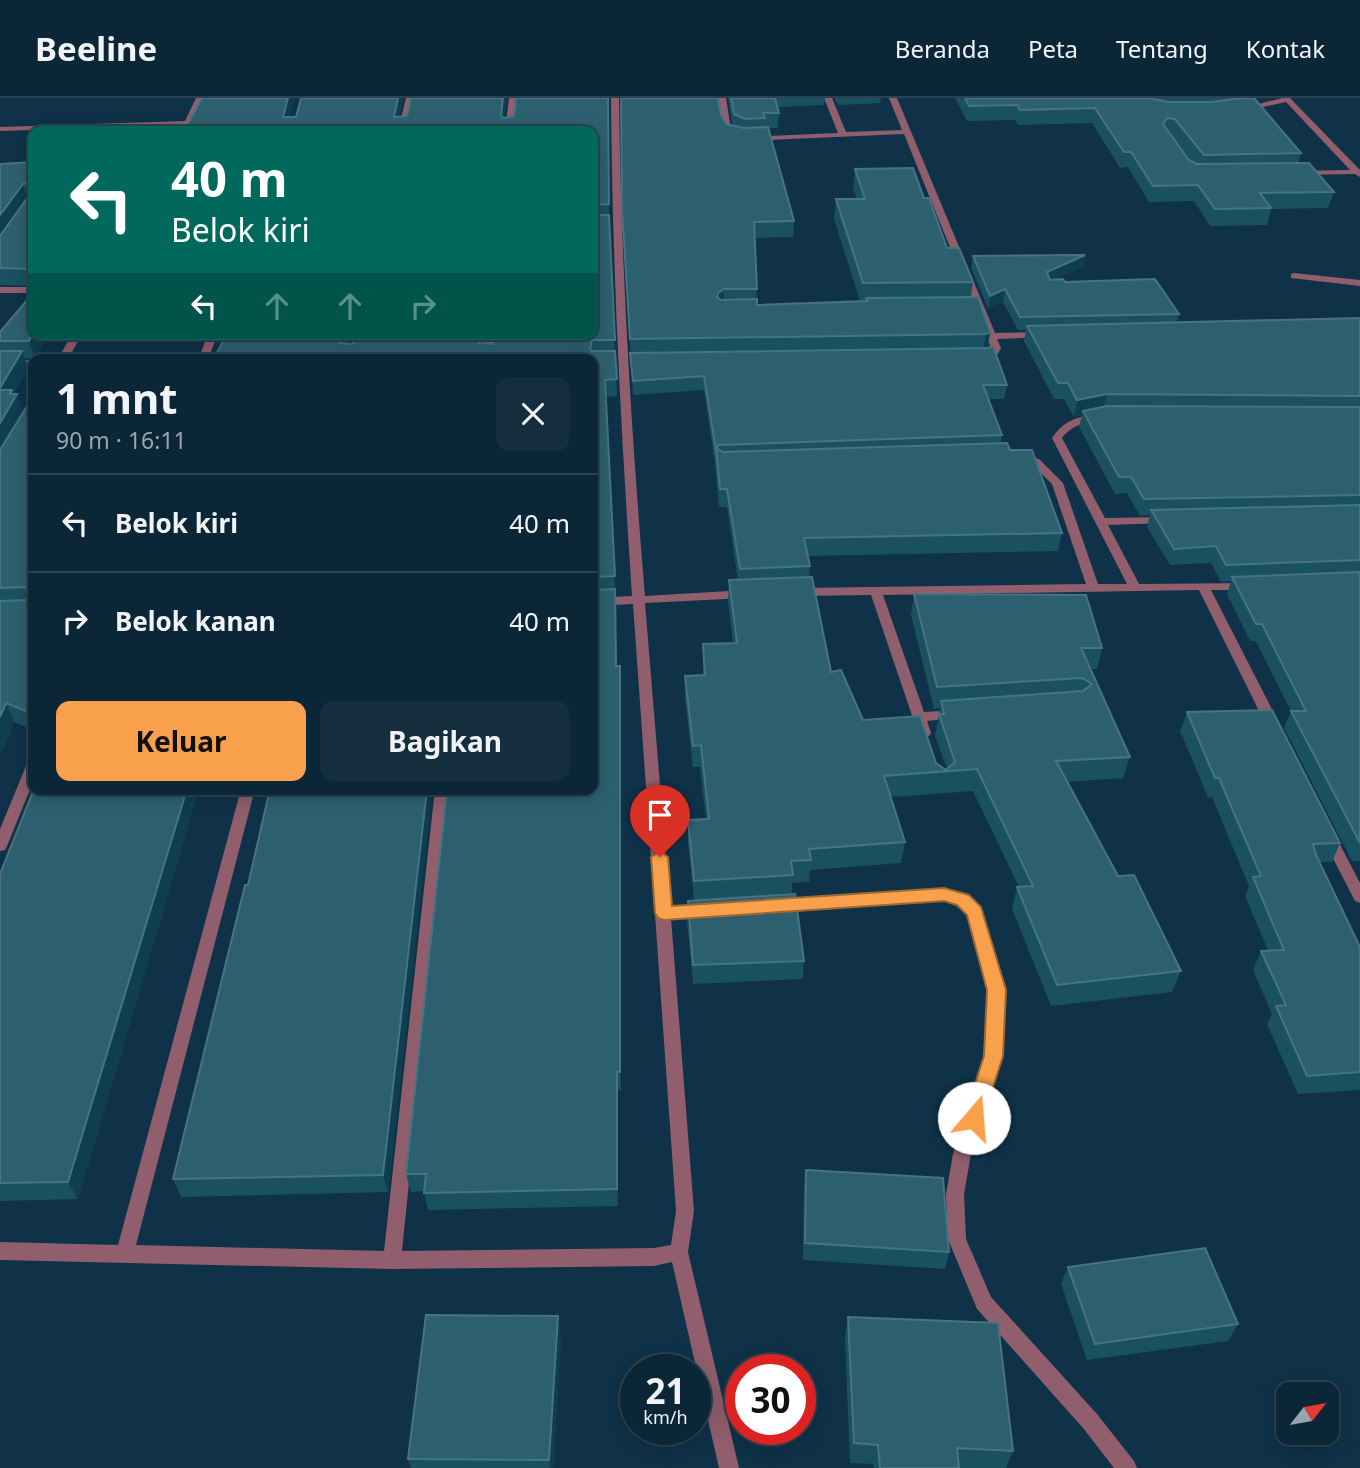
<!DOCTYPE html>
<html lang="id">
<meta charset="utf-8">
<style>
body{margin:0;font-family:"Noto Sans",sans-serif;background:#142e3e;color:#f1f3f6;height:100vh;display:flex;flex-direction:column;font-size:26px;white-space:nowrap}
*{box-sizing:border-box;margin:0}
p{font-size:23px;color:#9aa5ad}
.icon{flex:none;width:38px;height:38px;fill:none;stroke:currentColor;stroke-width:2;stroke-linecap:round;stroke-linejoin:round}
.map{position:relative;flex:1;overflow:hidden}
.drawer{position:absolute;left:28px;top:256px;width:570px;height:441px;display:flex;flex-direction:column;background:#0b2636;border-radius:14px;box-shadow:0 4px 18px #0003,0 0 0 2px #2b4351}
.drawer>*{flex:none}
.hud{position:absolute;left:28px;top:28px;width:570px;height:214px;border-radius:14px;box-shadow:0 4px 18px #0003,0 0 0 2px #2b4351;background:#00695c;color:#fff;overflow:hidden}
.needle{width:46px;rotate:59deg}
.buttons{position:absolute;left:1276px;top:1284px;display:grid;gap:14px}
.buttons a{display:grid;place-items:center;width:63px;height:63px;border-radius:14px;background:#0b2636;box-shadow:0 4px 18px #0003,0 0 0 2px #2b4351;font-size:35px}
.speed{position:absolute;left:620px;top:1256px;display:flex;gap:14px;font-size:35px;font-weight:700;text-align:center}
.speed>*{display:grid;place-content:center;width:91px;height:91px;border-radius:50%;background:#0b2636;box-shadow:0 4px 18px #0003,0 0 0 2px #2b4351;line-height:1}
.speed small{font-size:18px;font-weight:400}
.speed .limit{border:10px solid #d22;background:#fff;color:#111}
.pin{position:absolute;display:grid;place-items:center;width:60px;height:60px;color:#fff;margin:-72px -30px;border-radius:50% 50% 50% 0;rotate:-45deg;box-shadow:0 0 7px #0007}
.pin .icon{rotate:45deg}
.me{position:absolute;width:77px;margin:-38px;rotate:18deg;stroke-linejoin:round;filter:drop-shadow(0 0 5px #0008)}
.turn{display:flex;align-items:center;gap:24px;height:147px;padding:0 28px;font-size:32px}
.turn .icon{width:91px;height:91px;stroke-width:2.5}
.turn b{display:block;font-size:49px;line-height:60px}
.lanes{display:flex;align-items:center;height:66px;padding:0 28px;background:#0003;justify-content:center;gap:35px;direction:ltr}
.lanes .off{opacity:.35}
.round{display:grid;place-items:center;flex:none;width:74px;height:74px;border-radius:14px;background:#142e3e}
.overview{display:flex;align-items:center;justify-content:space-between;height:119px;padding:0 28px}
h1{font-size:42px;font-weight:700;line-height:52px}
.button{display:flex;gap:14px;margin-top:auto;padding:14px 28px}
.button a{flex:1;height:80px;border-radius:14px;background:#f9a04d;color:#111;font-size:28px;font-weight:700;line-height:80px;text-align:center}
.button a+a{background:#142e3e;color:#f1f3f6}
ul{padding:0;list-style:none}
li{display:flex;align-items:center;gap:21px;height:98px;padding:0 28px;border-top:2px solid #2b4351}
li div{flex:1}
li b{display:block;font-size:26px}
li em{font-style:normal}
header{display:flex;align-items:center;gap:42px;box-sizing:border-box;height:98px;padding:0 35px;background:#0b2636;border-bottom:2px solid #2b4351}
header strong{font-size:33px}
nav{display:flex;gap:38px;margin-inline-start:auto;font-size:24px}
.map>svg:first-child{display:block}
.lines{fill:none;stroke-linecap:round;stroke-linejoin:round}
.street{fill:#905e6c;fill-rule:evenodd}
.wall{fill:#1a5160;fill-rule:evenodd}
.shaded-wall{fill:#0e3e50}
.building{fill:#2d606f;stroke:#467483;stroke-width:2}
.route{fill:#f9a04d;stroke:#a26832;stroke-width:2}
</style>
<header>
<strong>Beeline</strong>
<nav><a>Beranda</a><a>Peta</a><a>Tentang</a><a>Kontak</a></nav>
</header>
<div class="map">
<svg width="1360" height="1370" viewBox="0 0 1360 1370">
<rect width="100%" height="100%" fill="#0f3248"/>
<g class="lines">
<g class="street">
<polygon points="196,0 204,0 188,33 180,33 183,27 0,33 0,29 185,23"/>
<polygon points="406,0 414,0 406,33 398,33"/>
<polygon points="509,0 517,0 513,33 505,33"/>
<path d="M 611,0 L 619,0 C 621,166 631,332 645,498 L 746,492 L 752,496 L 746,500 L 645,505 L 670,809 L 704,806 L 709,808 L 712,812 L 709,816 L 671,820 L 694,1113 L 688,1154 L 739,1370 L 719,1370 L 672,1164 L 654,1168 L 392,1171 L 0,1162 L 0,1144 L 118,1147 L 241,691 L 255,691 L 136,1147 L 384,1153 L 435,691 L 449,691 L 402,1153 L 654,1150 L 671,1147 L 676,1113 L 633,506 L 593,508 L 593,500 L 632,498 C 621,332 612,167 611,0 Z"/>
<polygon points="718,0 726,0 731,32 734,36 744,39 838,35 824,0 832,0 846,34 902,32 889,0 897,0 995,235 1043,234 1048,237 1046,239 997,241 1001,250 996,259 976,261 976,257 988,255 991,250 904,36 744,43 728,40 723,32"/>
<polygon points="1282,0 1290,0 1360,72 1360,79 1355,76 1296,77 1296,73 1299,73 1350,72 1286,4 1244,13 1240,11"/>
<polygon points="1294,175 1360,182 1360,188 1291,180 1291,176"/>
<rect x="0" y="189" width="33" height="6"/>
<polygon points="72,236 82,236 68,261 58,261"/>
<polygon points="208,236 218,236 208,261 184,261 200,257"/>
<polygon points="485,236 495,236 493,261 483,261"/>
<rect x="0" y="262" width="33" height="6"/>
<path d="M 1100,316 L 1104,317 L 1104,321 C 1086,325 1074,325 1062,340 L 1105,420 L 1166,419 L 1172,422 L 1166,425 L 1108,427 L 1139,486 L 1251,485 L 1253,488 L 1247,492 L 1211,492 L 1280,627 L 1273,632 L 1266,627 L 1199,492 L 883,497 L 924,614 L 956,612 L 963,616 L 956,620 L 927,623 L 931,635 L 929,638 L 919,638 L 871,497 L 798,498 L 792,494 L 798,490 L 1086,486 L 1052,386 L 1031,365 L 1017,361 L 1017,357 L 1039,361 L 1063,385 L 1098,486 L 1127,486 L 1052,340 C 1064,322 1079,318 1100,316 Z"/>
<polygon points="33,663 33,684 7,748 5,752 0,753 0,731 26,668"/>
<polygon points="1329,734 1334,735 1360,785 1360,805 1355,803 1322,739 1324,735"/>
<polygon points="944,790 968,798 980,810 1004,892 1002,958 971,1056 964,1096 966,1141 991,1199 1097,1316 1134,1363 1137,1370 1114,1370 1083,1330 977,1211 948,1141 946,1096 953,1056 986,958 988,892 968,817 958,806 944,802 780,813 775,811 772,807 775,803 780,801"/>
</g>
</g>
<g class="wall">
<polygon points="301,0 403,0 399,19 407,18 411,0 506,0 504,20 608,0 609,122 617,298 606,299 615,491 617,568 621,587 621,992 618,992 618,1108 428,1112 424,1093 411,1094 406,1076 593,691 593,261 214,260 348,236 346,245 353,246 355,236 483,236 482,245 493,246 593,236 593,33 290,19 296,19"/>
<polygon points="728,0 825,0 824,7 778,9 779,15 778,30 768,30 794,123 793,139 755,140 757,207 860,203 834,121 836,101 857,101 853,90 855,71 924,100 947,150 973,184 971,199 990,234 987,250 1007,287 1004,301 989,301 1002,337 1001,346 1010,352 1062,435 1058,453 808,458 810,468 809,479 831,574 863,622 946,672 947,671 935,638 940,610 934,611 911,517 914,496 1102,550 1097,571 1091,571 1130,659 1123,680 1067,684 1118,778 1181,873 1172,894 1051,908 1012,811 1017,789 1019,789 973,693 891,699 905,744 901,765 810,772 809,784 792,785 792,796 804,863 803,881 693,886 687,822 688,803 694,802 688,744 688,722 706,721 700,669 693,669 685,600 685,578 703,578 703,546 733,545 728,503 729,482 738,482 727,409 719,409 715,367 704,292 633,297 623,127 721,17 726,26 733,28"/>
<polygon points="834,0 881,0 880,5 838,7"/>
<path d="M 955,0 L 1254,0 L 1301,55 L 1298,65 L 1334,94 L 1328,110 L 1271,111 L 1267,127 L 1210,128 L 1194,103 L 1149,104 L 1128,69 L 1120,70 L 1092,25 L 1018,27 L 1015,22 L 967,23 ZM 1171,36 L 1192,64 L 1189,62 Z"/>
<polygon points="33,64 33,188 0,187 0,66"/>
<polygon points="1085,157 1083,169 1053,182 1065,184 1179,216 1177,224 1360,220 1360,763 1352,763 1284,630 1291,613 1256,543 1250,543 1227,496 1231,483 1221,484 1211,465 1170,467 1147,429 1150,417 1140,418 1127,395 1115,396 1079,329 1082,317 1074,319 1064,301 1054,301 1024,243 1026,232 1018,232 1003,204 988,210 971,170 973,158"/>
<polygon points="33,196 35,260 25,260 29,271 13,296 24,313 33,296 33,632 14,624 0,658 0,234"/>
<polygon points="1187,614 1340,745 1332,764 1320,764 1360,849 1360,992 1298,996 1267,926 1272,916 1253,872 1261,853 1268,852 1245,798 1249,788 1212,699 1208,699 1180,633"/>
<polygon points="34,691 199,691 78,1101 0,1103 0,776"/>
<polygon points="270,691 432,691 388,1094 181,1099 173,1081 248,787"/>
<polygon points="806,1072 949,1154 945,1171 803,1162 804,1089"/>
<polygon points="1068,1169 1238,1226 1228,1243 1087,1262 1061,1186"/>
<polygon points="558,1218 561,1242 553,1370 411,1370 408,1361"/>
<polygon points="848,1219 1013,1353 1006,1370 874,1370 873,1366 850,1365 845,1240"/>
</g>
<g class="shaded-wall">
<polygon points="288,0 295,0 286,33 283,19"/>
<polygon points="398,0 403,0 396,33 394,19"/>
<polygon points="503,0 506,0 502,33 501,18"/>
<polygon points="23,86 28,102 0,141 0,117"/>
<polygon points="1085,157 1083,169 1044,186 1047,174"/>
<polygon points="724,191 724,208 718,212 718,195"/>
<polygon points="1005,191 1003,204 988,210 990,198"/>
<polygon points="990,234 987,252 983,253 986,236"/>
<polygon points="33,236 49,236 35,260 29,243"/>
<polygon points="341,236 348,236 342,261 339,245"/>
<polygon points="480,236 483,236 481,261 479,245"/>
<polygon points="22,253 29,271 13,296 17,296 24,314 0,354 0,290"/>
<polygon points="1107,296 1103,312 1083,313 1082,317 1074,319 1077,302"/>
<polygon points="620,568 621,587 621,992 620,974"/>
<polygon points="6,605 14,624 0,658 0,619"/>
<polygon points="187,691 199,691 78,1101 68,1084"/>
<polygon points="427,691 432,691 388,1094 383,1077"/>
<polygon points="617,974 618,992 618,1108 617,1091"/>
<polygon points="558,1218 561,1242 553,1370 550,1370 549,1362"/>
</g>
<g class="building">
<polygon points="202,0 288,0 283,19 296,19 301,0 398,0 394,19 407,18 411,0 503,0 501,18 504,20 514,18 516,0 608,0 609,106 593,107 593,33 184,33"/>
<polygon points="621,0 718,0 721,17 726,26 744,30 768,29 794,123 754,124 757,191 724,191 718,195 717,199 721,202 757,201 757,207 867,203 866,200 978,199 990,234 986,236 630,241 622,111"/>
<polygon points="731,0 775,0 779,15 763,15 765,20 745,21 734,16"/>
<polygon points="965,0 1148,0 1168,4 1211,4 1242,0 1254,0 1301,55 1204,57 1175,21 1167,20 1163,26 1189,62 1197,66 1309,65 1334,94 1260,95 1271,110 1215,111 1198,87 1153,88 1131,54 1124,54 1095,10 1020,12 1017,7 969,8"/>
<polygon points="33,64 33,171 0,170 0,138 30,96 30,85 23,86 0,117 0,66"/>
<polygon points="913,70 924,100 929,100 947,150 959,150 973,184 863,185 836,101 865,101 855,71"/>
<polygon points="593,117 609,117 615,242 592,242 590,251 592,253 615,253 617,281 605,282 615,478 593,479 593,261 202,261 214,260 227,236 341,236 339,245 353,246 355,236 480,236 479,245 493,246 494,236 593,236"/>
<polygon points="1085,157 1047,174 1050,182 1063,181 1065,184 1155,181 1179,216 1020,219 1005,191 990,198 973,158"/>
<polygon points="33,195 33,235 29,243 0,243 0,234"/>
<polygon points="1360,220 1360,298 1107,296 1077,302 1068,285 1058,285 1027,228"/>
<polygon points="993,248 1007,287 983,287 1002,337 718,347 716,353 704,278 633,283 630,255 988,250"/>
<polygon points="0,253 22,253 0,290"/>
<polygon points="0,292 12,292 10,296 17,296 0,325"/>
<polygon points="29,296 33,296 33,616 6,605 0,619 0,503 26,502 28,499 26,489 0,490 0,352 29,305"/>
<polygon points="1107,308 1360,309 1360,397 1144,401 1131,379 1119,379 1083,313"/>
<polygon points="1007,345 1010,352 1032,352 1062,435 804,440 810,468 740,471 727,391 720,391 716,350 723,354"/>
<polygon points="1360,407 1360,462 1226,467 1216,448 1174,451 1151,412"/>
<polygon points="1360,474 1360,745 1291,613 1306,613 1262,526 1256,526 1232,479"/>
<polygon points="812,479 831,574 841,572 863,622 920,618 936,665 946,672 955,664 939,616 944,616 941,603 1083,593 1092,586 1082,580 937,589 914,496 1086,497 1102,550 1081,550 1130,659 1056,663 1118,778 1134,777 1181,873 1057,887 1017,789 1033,788 977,671 884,678 905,744 809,751 811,762 791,763 793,777 694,783 688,722 709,721 701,647 693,648 685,578 705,577 703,546 737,545 729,482"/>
<polygon points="615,491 616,568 620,568 620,974 617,974 617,1091 424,1095 426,1076 406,1076 447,691 593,691 593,492"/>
<polygon points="1272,612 1340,745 1313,746 1316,757 1360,849 1360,974 1307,978 1276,908 1286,907 1261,853 1284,852 1253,779 1261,778 1219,680 1215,680 1187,614"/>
<polygon points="34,691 187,691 68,1084 0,1085 0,776"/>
<polygon points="270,691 427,691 383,1077 173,1081 245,787 248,787"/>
<polygon points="795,796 804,863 693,867 688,803"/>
<polygon points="806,1072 943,1080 949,1154 805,1145"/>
<polygon points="1205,1150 1238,1226 1095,1246 1068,1169"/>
<polygon points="426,1217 558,1218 549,1362 408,1361"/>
<polygon points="848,1219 998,1225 1013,1353 957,1350 959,1370 880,1370 878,1347 854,1345"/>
</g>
<polygon class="route" points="660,753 668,759 672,808 944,790 969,797 981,809 1006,892 1003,958 981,1026 974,1028 967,1026 964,1020 984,958 987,892 967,817 957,807 944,803 664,822 658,820 655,815 651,759"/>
</svg>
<div class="buttons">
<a><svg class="needle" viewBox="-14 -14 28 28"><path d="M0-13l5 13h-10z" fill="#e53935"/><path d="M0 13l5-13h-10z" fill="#9aa5ad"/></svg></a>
</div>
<div class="speed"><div>21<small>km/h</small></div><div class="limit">30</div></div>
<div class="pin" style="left:660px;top:759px;background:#d93025"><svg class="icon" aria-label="arrive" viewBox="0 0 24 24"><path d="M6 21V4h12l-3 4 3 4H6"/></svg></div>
<svg class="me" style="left:974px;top:1020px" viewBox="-20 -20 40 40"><circle r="19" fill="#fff"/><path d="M0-13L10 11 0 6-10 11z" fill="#f9a04d"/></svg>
<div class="hud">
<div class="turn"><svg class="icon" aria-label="left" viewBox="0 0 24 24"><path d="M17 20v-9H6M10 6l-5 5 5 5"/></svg><div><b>40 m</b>Belok kiri</div></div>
<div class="lanes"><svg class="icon" aria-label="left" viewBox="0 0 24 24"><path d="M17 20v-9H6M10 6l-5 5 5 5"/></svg><svg class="icon off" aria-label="ahead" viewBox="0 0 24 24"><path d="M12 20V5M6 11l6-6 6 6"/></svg><svg class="icon off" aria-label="ahead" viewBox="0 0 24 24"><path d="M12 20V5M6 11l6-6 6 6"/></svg><svg class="icon off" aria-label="right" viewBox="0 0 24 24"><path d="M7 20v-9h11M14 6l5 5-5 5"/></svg></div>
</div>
<section class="drawer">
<div class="overview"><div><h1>1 mnt</h1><p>90 m · 16:11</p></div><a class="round"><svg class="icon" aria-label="close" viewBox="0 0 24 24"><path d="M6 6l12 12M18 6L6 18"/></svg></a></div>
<ul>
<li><svg class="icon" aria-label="left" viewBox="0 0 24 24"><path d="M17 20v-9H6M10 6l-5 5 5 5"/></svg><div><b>Belok kiri</b></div><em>40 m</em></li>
<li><svg class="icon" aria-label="right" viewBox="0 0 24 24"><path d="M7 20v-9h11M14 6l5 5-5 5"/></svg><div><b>Belok kanan</b></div><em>40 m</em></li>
</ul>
<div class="button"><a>Keluar</a><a>Bagikan</a></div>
</section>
</div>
